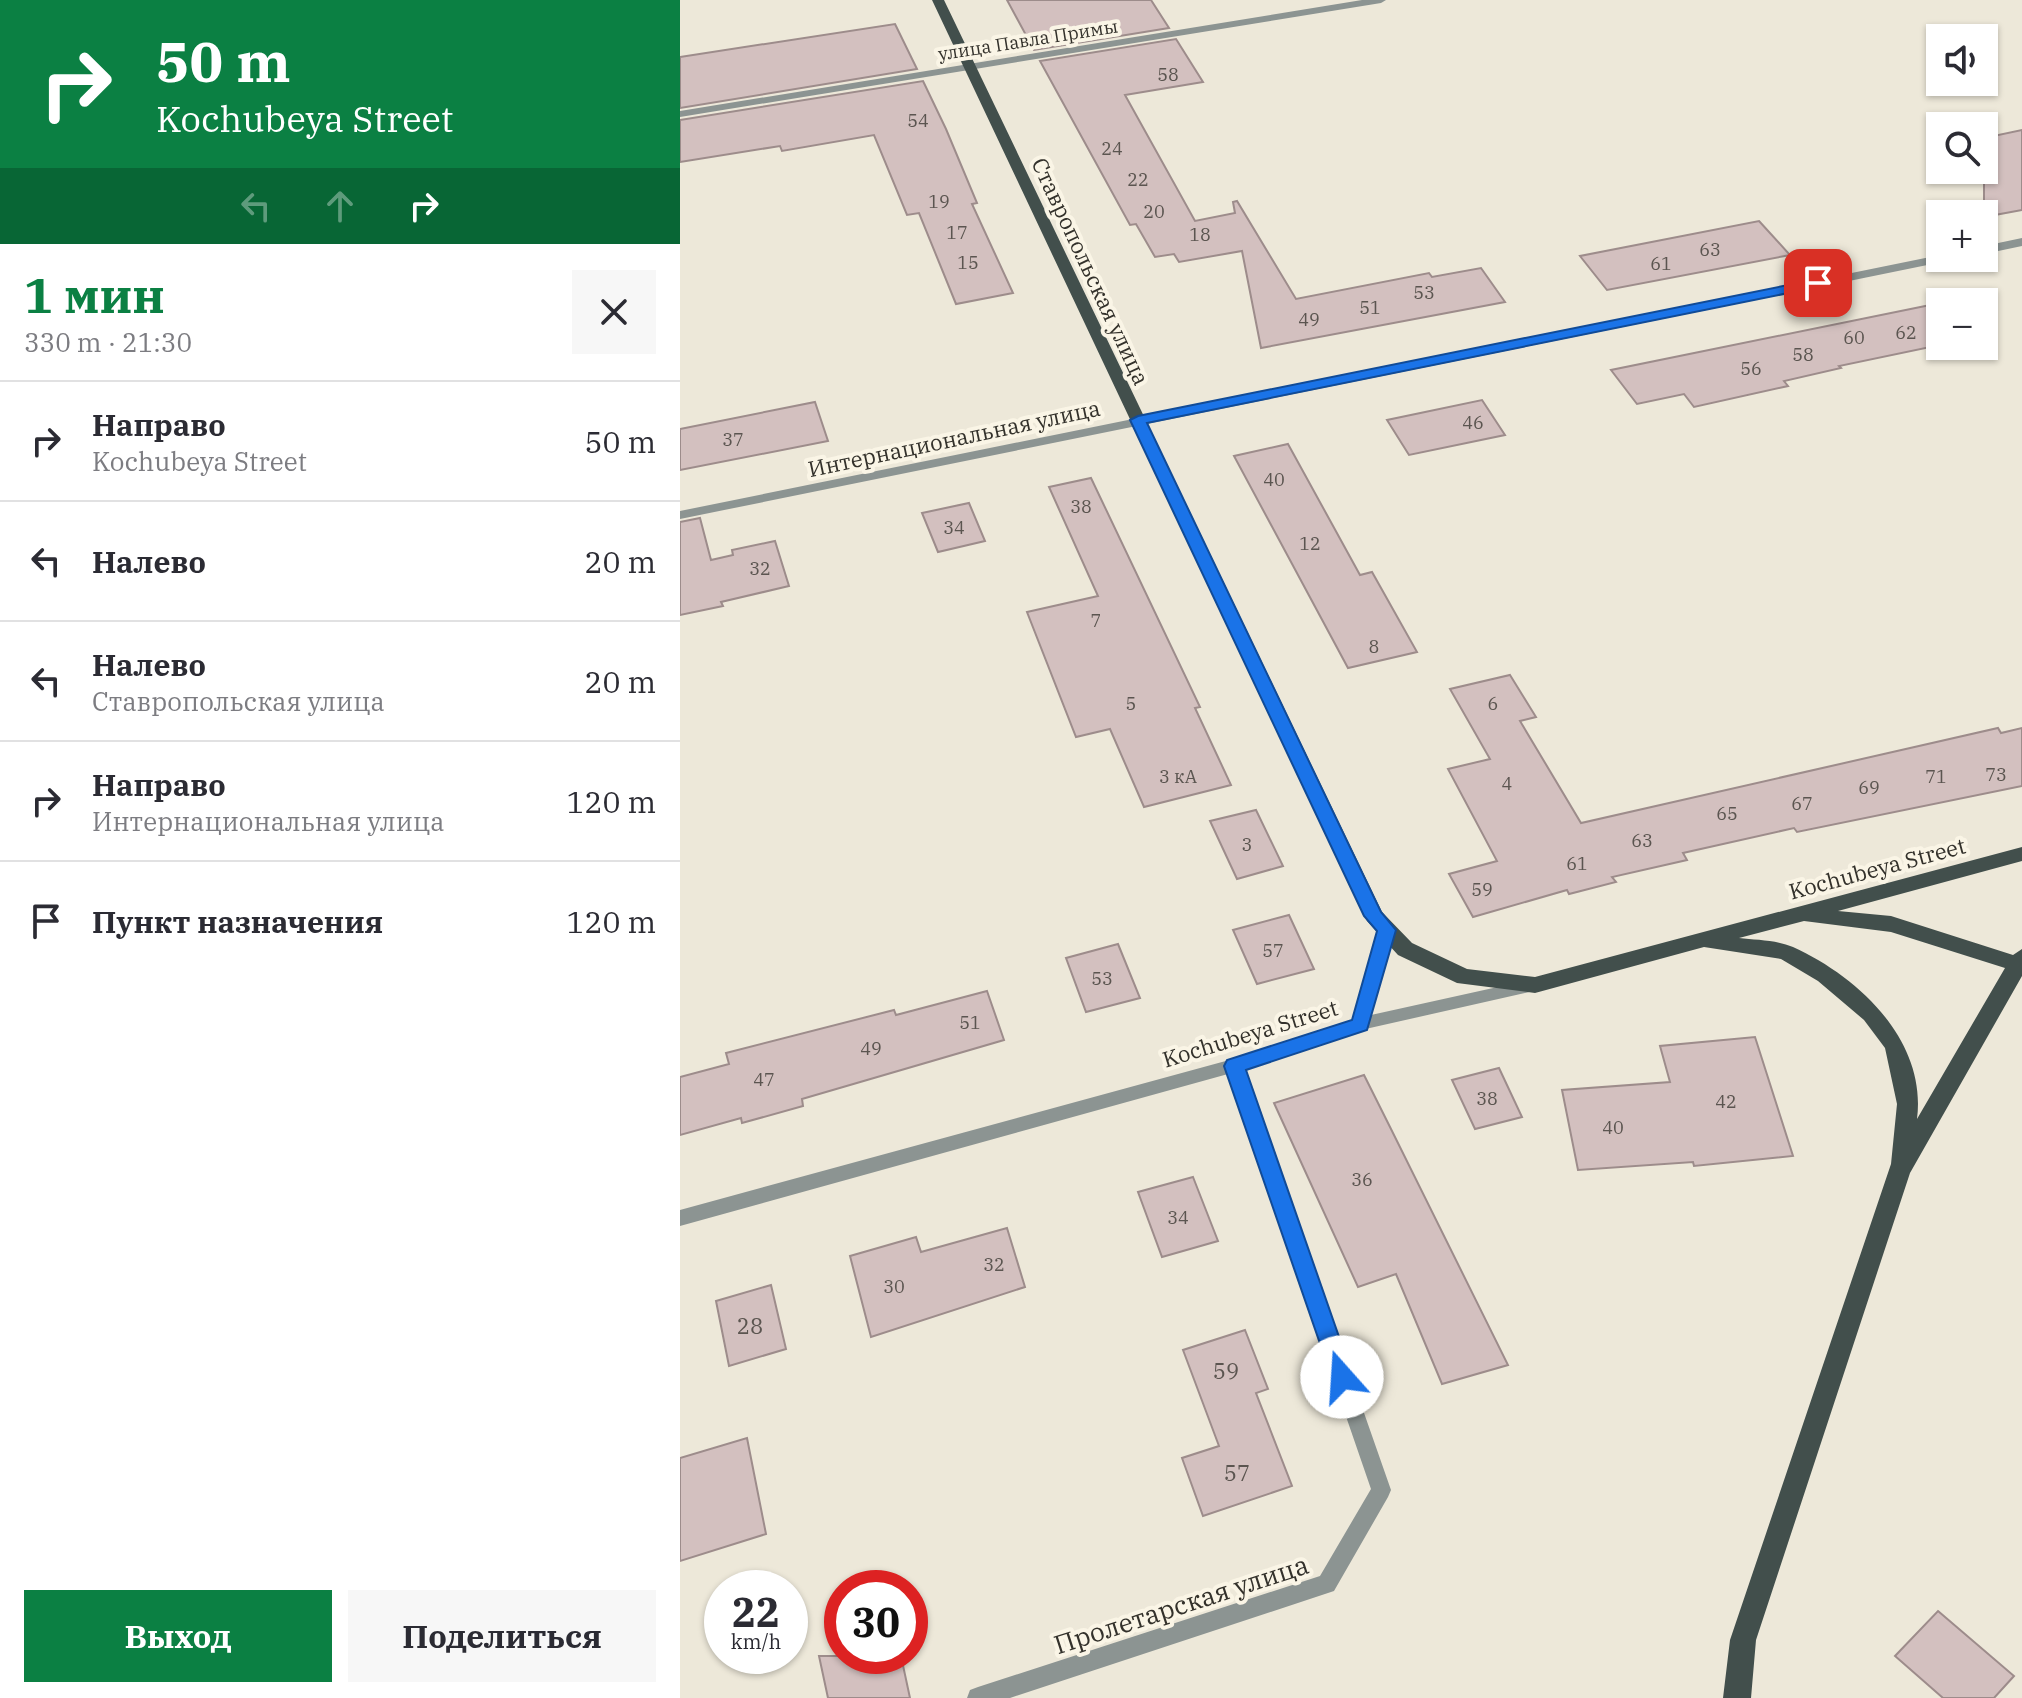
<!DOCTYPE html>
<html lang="ru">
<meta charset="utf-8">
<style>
body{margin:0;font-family:"IBM Plex Serif",serif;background:#f7f7f7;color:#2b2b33;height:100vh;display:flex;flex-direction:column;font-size:30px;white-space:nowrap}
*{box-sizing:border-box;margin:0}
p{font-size:26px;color:#7c7c81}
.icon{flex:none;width:44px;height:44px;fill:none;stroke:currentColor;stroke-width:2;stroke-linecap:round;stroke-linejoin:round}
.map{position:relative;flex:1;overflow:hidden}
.side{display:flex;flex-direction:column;background:#fff;width:680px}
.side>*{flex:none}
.top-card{background:#0b8043;color:#fff;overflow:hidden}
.fabs{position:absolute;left:1246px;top:24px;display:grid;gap:16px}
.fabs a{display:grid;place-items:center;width:72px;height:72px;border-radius:0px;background:#fff;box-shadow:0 2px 6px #0004;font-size:40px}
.speed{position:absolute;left:24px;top:1570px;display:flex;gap:16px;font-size:40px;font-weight:700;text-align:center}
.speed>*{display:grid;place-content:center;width:104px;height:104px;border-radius:50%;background:#fff;box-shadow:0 2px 6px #0004;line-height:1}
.speed small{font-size:20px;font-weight:400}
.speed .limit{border:12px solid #d22;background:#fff;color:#111}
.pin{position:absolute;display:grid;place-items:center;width:68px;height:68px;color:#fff;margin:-34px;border-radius:16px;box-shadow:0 4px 12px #0006}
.me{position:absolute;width:88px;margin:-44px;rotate:341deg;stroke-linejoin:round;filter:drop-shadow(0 0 6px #0008)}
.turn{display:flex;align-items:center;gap:28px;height:168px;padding:0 24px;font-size:36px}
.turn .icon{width:104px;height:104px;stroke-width:2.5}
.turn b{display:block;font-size:56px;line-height:68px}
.lanes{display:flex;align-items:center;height:76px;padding:0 24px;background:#0003;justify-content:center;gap:40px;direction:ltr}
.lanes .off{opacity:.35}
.round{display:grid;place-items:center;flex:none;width:84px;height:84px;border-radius:0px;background:#f7f7f7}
.head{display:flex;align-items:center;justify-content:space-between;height:136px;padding:0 24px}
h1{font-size:48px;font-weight:800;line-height:60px;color:#0b8043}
.action{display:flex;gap:16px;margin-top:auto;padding:16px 24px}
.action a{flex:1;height:92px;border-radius:0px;background:#0b8043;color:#fff;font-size:32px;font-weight:800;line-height:92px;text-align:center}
.action a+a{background:#f7f7f7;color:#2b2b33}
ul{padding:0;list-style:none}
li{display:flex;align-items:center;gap:24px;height:120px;padding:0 24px;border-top:2px solid #e1e1e2}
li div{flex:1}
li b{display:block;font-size:30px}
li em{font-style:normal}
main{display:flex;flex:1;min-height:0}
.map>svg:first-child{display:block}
.building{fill:#d3c0bf;stroke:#9d8c8b;stroke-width:2}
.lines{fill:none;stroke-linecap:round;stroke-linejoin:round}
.minor{fill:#8c9492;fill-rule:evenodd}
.primary{fill:#424f4c;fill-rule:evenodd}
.route{fill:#1a73e8;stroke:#114b97;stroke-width:2}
.labels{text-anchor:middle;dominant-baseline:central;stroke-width:8;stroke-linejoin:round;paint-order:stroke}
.far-street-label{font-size:18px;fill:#33312b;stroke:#faf5e6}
.number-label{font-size:18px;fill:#5b5550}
.street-label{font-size:22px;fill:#33312b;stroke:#faf5e6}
.near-number-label{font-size:22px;fill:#5b5550}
.near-street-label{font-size:26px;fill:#33312b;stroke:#faf5e6}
</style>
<main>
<section class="side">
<div class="top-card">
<div class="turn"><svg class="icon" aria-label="right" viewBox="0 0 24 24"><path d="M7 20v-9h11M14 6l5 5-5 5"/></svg><div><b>50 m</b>Kochubeya Street</div></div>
<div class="lanes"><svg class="icon off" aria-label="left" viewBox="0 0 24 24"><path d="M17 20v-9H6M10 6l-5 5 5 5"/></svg><svg class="icon off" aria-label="ahead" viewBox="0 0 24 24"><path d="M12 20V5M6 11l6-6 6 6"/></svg><svg class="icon" aria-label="right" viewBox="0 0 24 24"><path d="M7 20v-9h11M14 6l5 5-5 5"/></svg></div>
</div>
<div class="head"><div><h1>1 мин</h1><p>330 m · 21:30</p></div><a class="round"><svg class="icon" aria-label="close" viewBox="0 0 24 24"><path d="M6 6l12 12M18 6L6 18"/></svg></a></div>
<ul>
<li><svg class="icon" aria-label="right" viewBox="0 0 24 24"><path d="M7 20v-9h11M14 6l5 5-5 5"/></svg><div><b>Направо</b><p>Kochubeya Street</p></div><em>50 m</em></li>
<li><svg class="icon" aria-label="left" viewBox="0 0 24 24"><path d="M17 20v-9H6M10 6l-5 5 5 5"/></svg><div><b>Налево</b></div><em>20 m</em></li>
<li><svg class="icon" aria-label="left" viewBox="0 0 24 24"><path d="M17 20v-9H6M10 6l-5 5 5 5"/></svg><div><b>Налево</b><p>Ставропольская улица</p></div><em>20 m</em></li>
<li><svg class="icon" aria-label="right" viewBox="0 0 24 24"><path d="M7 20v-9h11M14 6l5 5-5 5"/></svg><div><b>Направо</b><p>Интернациональная улица</p></div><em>120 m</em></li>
<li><svg class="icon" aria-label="arrive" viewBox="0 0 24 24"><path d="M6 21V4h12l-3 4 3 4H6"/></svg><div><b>Пункт назначения</b></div><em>120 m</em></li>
</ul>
<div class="action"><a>Выход</a><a>Поделиться</a></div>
</section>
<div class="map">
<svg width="1342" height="1698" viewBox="0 0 1342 1698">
<rect width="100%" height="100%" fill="#ede8d9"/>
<g class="building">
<polygon points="327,0 471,0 489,28 354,50"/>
<polygon points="215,24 237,69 0,108 0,57"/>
<polygon points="496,39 523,82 445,95 515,221 555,213 553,202 557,201 616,299 749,273 752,277 801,268 825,302 581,348 562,251 499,262 494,254 475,257 456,224 450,225 360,61"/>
<polygon points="243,81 266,129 297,203 292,204 333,293 276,304 239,213 227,215 194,135 102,151 100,146 0,162 0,120"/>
<polygon points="1342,130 1342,210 1304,217 1304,138"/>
<polygon points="1079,221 1110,255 927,290 900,256"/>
<polygon points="1260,303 1260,345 1159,366 1161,368 1104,381 1108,386 1014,407 1004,394 957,404 931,370"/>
<polygon points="802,400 825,435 729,455 707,420"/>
<polygon points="135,402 148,441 0,470 0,429"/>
<polygon points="608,444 680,575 692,572 737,652 668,668 554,456"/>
<polygon points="411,478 520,707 515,708 551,785 464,807 430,729 396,737 347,612 418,596 369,487"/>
<polygon points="289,503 305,541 258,552 242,513"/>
<polygon points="20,518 31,560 53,555 52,550 95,541 109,586 41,602 43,606 0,615 0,522"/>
<polygon points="830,675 856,717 840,721 901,823 1318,728 1321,733 1342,728 1342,786 1117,832 1114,828 1003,853 1007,860 932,877 936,882 889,894 887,890 793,917 769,874 817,861 768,769 810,759 770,689"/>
<polygon points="576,810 603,866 557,879 530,821"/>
<polygon points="609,915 634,969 577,984 553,930"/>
<polygon points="438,944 460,998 406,1012 386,958"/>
<polygon points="307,991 324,1040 122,1099 123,1106 62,1123 61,1118 0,1135 0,1077 49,1064 46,1053 214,1010 216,1015"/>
<polygon points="1075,1037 1113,1156 1014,1166 1013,1162 898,1170 882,1090 990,1082 980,1046"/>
<polygon points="819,1068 842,1117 795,1129 772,1080"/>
<polygon points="684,1075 711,1129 828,1365 762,1384 716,1274 678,1287 594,1103"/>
<polygon points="513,1177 538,1241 482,1257 458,1192"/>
<polygon points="327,1228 345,1287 191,1337 170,1256 236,1237 241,1252"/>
<polygon points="91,1285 106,1349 49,1366 36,1301"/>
<polygon points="565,1330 588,1389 576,1393 612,1486 523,1516 502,1458 539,1446 503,1350"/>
<polygon points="67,1438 86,1534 0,1561 0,1458"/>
<polygon points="1258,1611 1334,1676 1314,1698 1263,1698 1215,1656"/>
<polygon points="139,1656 221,1656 230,1698 148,1698"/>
</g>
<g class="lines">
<g class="minor">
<polygon points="682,0 706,0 701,3 0,117 0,111"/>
<polygon points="1342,238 1342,246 1304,254 1304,246"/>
<polygon points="1260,255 1260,258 1268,258 1262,262 0,519 0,511"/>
<polygon points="707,924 713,926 715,930 691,1015 854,979 860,980 862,985 860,990 854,991 681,1030 564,1070 711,1490 708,1497 654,1591 330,1698 287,1698 290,1690 298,1687 640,1576 691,1489 548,1074 0,1226 0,1210 553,1059 673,1020 699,930 701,926"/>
</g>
<path class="primary" d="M 252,0 L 264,0 L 702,912 L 732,943 L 787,969 L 855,977 L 1342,847 L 1342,861 L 1158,911 L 1211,916 L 1333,955 L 1342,949 L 1342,976 L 1230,1173 L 1076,1640 L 1071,1698 L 1043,1698 L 1050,1640 L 1211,1164 L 1217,1104 L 1205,1048 L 1184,1020 L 1138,981 L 1101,959 L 1024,947 L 855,993 L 777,983 L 718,955 L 687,921 ZM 1124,921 L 1211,932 L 1325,968 L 1237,1119 C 1247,1041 1179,977 1113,947 C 1097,940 1076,940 1059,938 Z"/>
</g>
<polygon class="route" points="1138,279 1145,283 1143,286 467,423 701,912 716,930 687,1030 566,1070 673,1377 670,1384 662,1387 654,1384 544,1066 547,1060 672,1020 697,931 684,916 450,420 458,416"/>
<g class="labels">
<g class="far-street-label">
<text transform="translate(348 40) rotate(-9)">улица Павла Примы</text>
</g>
<g class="number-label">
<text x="488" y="74">58</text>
<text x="238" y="120">54</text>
<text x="432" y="148">24</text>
<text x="458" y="179">22</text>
<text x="259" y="201">19</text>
<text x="474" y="211">20</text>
<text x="277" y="232">17</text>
<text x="520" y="234">18</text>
<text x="1030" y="249">63</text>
<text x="288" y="262">15</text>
<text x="981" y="263">61</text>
<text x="744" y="292">53</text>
<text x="690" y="307">51</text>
<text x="629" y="319">49</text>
<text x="1226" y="332">62</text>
<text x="1174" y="337">60</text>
<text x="1123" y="354">58</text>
<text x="1071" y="368">56</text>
<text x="793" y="422">46</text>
<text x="53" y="439">37</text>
<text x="594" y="479">40</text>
<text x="401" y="506">38</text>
<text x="274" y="527">34</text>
<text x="630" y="543">12</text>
<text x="80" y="568">32</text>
<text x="416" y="620">7</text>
<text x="694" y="646">8</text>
<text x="451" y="703">5</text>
<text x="813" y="703">6</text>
<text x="1316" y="774">73</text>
<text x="498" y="776">3 кА</text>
<text x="1256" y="776">71</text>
<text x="827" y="783">4</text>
<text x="1189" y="787">69</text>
<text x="1122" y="803">67</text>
<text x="1047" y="813">65</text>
<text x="962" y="840">63</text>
<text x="567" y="844">3</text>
<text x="897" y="863">61</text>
<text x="802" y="889">59</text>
<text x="593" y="950">57</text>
<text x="422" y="978">53</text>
<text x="290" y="1022">51</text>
<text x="191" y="1048">49</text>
<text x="84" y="1079">47</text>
<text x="807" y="1098">38</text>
<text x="1046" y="1101">42</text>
<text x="933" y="1127">40</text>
<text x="682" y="1179">36</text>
<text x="498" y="1217">34</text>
<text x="314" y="1264">32</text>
<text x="214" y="1286">30</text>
</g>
<g class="street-label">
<text transform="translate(411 271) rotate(65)">Ставропольская улица</text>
<text transform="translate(274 438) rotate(-12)">Интернациональная улица</text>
<text transform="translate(1197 868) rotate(-15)">Kochubeya Street</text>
<text transform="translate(570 1033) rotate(-17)">Kochubeya Street</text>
</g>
<g class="near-number-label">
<text x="70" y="1325">28</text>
<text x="546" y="1370">59</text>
<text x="557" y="1472">57</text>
</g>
<g class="near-street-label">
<text transform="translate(501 1604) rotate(-18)">Пролетарская улица</text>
</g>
</g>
</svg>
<div class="fabs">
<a><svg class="icon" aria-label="sound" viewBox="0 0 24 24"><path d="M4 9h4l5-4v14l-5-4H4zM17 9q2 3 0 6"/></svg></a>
<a><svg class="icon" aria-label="search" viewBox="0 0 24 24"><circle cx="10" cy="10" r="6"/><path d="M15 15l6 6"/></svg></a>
<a>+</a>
<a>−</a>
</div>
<div class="speed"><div>22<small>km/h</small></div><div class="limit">30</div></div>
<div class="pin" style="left:1138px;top:283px;background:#d93025"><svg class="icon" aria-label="arrive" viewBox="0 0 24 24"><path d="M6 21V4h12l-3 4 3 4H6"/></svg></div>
<svg class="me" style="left:662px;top:1377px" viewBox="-20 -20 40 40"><circle r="19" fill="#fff"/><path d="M0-13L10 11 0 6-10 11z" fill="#1a73e8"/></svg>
</div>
</main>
